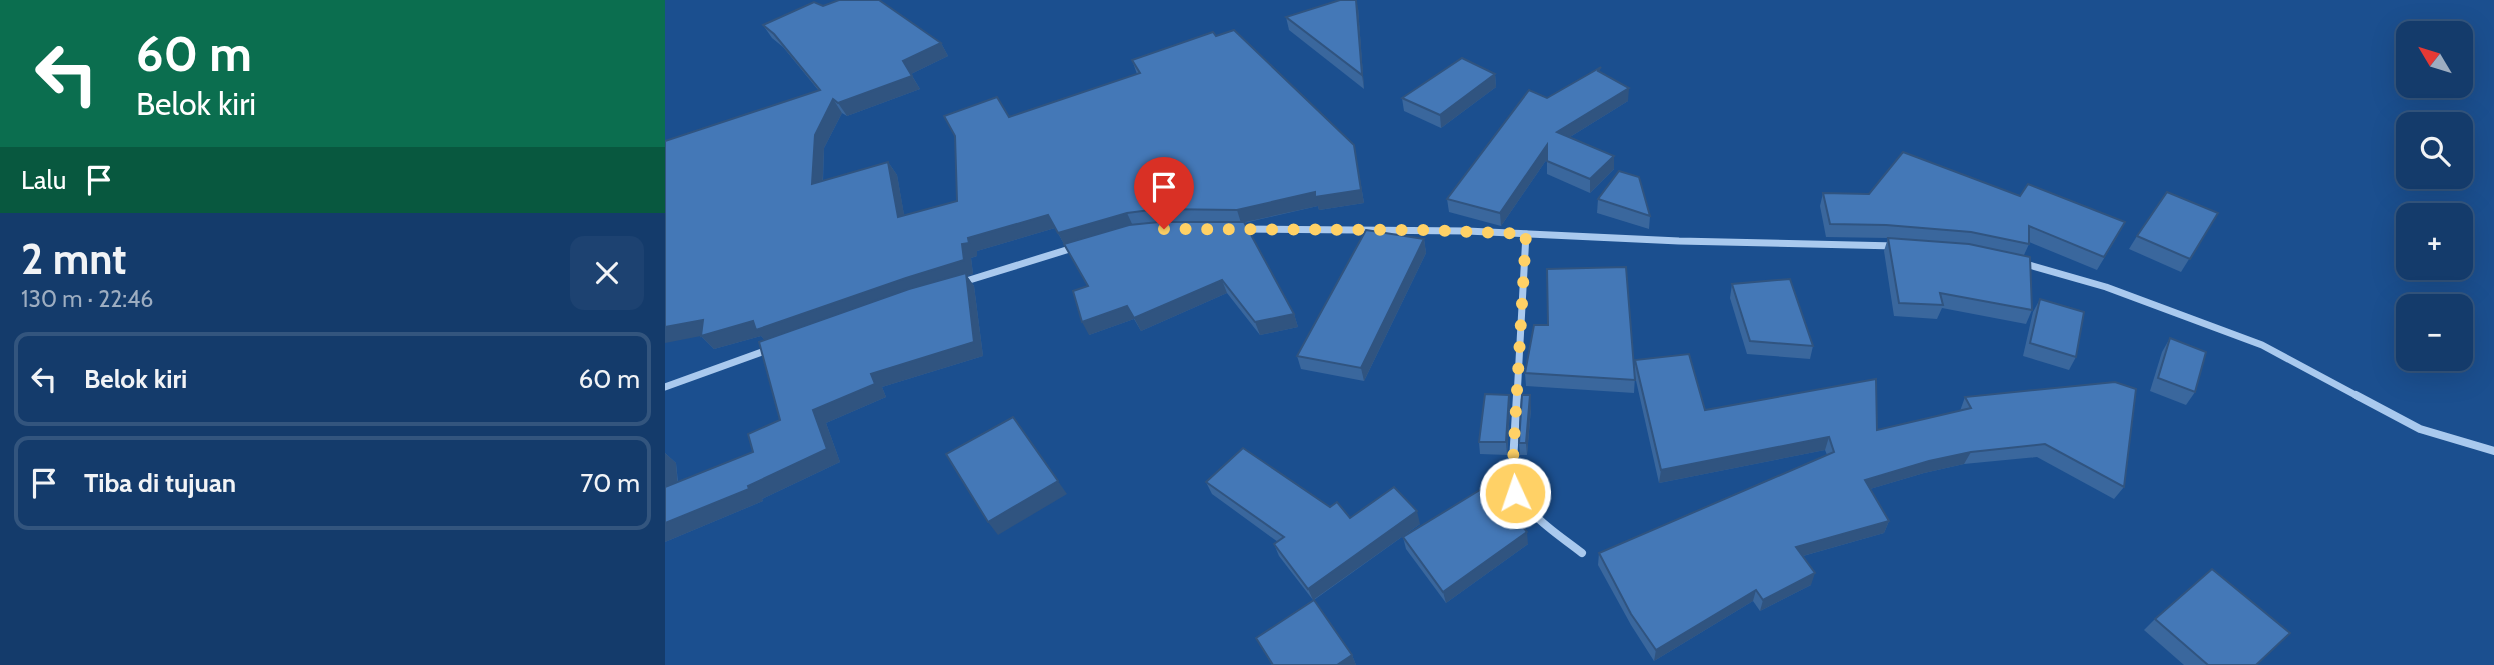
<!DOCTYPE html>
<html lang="id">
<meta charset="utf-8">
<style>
body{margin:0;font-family:Cabin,sans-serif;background:#1d4271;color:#f1f3f6;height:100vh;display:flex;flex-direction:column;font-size:26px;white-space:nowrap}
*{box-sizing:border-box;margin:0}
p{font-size:23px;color:#9dadc1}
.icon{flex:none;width:38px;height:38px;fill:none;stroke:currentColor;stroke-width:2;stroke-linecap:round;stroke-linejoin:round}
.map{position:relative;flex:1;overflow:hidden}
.sheet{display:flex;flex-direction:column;background:#143b6b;width:665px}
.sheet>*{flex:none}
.banner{background:#0b6e4f;color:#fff;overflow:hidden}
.needle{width:46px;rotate:308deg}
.buttons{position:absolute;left:1731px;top:21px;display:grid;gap:14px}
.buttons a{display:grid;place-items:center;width:77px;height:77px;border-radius:14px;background:#143b6b;box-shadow:0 7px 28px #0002,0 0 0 2px #33557e;font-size:35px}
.pin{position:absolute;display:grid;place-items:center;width:60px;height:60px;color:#fff;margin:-72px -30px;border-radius:50% 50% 50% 0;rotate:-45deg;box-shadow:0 0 7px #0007}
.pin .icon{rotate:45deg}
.me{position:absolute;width:77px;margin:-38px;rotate:357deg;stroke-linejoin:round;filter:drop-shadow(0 0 5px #0008)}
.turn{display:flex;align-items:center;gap:24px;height:147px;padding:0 21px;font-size:32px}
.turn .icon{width:91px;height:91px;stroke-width:2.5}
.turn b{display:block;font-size:49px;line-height:60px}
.then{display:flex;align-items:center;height:66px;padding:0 21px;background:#0003;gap:14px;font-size:26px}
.round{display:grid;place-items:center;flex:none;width:74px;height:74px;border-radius:14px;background:#1d4271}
.head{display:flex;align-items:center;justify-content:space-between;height:119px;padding:0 21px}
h1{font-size:42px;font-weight:700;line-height:52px}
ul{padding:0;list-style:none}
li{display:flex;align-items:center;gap:21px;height:94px;margin:0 14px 10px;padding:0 7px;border:4px solid #33557e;border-radius:14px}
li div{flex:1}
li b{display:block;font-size:26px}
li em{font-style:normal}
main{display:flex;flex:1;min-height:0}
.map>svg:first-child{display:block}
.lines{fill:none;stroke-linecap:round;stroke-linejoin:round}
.minor-far1{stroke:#a9c9ee;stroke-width:7}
.minor{stroke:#a9c9ee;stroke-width:8}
.wall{fill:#3a679d}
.shaded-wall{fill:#305480}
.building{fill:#4478b7;stroke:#305480;stroke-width:2}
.route{stroke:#ffd166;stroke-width:12;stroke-dasharray:0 21.6}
</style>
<main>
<section class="sheet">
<div class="banner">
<div class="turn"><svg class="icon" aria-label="left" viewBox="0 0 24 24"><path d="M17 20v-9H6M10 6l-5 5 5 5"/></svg><div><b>60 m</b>Belok kiri</div></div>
<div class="then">Lalu<svg class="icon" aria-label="arrive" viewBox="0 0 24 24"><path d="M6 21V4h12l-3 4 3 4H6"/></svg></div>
</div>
<div class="head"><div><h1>2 mnt</h1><p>130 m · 22:46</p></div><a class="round"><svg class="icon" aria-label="close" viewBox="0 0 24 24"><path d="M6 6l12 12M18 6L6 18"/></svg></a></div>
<ul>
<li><svg class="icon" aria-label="left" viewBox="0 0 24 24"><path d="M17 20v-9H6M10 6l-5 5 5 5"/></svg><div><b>Belok kiri</b></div><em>60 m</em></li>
<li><svg class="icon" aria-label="arrive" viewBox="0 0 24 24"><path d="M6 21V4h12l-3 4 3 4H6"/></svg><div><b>Tiba di tujuan</b></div><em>70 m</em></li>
</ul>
</section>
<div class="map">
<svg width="1829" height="665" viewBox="0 0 1829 665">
<rect width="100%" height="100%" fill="#1b4f8f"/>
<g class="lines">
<g class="minor-far1">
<polyline points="574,229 802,231 1014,241 1231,246"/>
<polyline points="1357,263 1441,287 1597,345 1694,397"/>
<polyline points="298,282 411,247"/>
<polyline points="0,387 105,349"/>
<polyline points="852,397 861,234"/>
</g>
<g class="minor">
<path d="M 852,395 L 847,478 C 858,514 889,531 917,553"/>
<polyline points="1691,395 1755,429 1829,451"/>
</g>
</g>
<g class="wall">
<polygon points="158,6 276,43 283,56 246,74 255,89 182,116 177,113 159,148 158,181 223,162 232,175 239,215 292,201 344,117 472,74 467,60 551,36 689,145 699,203 654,210 653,206 579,223 629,314 633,327 595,335 562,293 476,331 469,319 424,335 423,286 390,228 312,251 312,256 306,258 308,274 302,276 309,286 318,356 217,387 221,397 161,423 175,462 97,499 98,501 0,542 0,453 11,463 13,482 88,452 115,420 100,340 96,336 49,349 36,336 154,91 118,47 107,38 98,25"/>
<polygon points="693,8 699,89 624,30 621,17"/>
<polygon points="936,72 963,101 905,137 949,156 949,169 925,193 882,174 882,159 836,226 784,212 782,199 882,98"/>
<polygon points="830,74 831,87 776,128 739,111 737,98"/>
<polygon points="1158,193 1453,235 1432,270 1364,242 1364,244 1359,255 1367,310 1361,324 1277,308 1272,319 1229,316 1219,251 1223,238 1161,237 1155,206"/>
<polygon points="933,199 985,216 984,229 932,213"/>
<polygon points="1553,213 1516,272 1464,249 1472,236"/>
<polygon points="759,239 761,253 699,381 636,369 632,356"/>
<polygon points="1067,284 1148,346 1145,359 1082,354 1065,298"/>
<polygon points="1375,299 1411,357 1404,370 1358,356 1368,312"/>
<polygon points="1505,338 1530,392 1521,405 1485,391 1497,352"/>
<polygon points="970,360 1040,410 1212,430 1295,411 1300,397 1459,487 1449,499 1372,457 1299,464 1259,473 1205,489 1224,521 1219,533 1138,556 1146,585 1095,611 1088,601 989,661 966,625 933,565 934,553 1162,455 1160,450 994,483 970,376 969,393 861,386 860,373 969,370"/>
<polygon points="844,395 845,408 842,455 815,454 814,442"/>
<polygon points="866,408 862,455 855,455 854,443"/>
<polygon points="541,482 665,507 685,518 755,524 649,600 687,655 691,665 607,665 591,638 648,600 614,556 609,544 613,542 547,494"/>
<polygon points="738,537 863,544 781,603 741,549"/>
<polygon points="1490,619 1591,665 1519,665 1479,630"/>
</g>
<g class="shaded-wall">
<polygon points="691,0 693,8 699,89 697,75"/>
<polygon points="276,43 283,56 246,74 238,61"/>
<polygon points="830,74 831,87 776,128 775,115"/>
<polygon points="247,76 255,89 182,116 173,103"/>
<polygon points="964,88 963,101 892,145 892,132"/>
<polygon points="168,99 177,113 159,148 157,197 147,184 150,135"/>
<polygon points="689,145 699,203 654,210 653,206 576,223 572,210"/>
<polygon points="882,145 882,159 836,226 835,213"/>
<polygon points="949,156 949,169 925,193 925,179"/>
<polygon points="223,162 232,175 242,231 233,217"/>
<polygon points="462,213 468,226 400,246 393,233"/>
<polygon points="383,215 390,228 312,251 312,256 306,258 308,274 302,276 309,286 318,356 217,387 221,397 161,423 175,462 97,499 98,501 0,542 0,523 83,486 162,449 103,344 96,336 49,349 36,336 0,343 0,327 38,320 297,244 303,238"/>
<polygon points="759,239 761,253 699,381 696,368"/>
<polygon points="557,280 562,293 476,331 469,318"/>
<polygon points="462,306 469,319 424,335 417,322"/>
<polygon points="629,314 633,327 595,335 590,322"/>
<polygon points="844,395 845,408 842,455 841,442"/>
<polygon points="865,395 866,408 862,455 861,443"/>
<polygon points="348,417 402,494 333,535 323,522"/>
<polygon points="1164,437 1160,450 994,483 996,470"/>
<polygon points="1306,452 1299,464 1259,473 1195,492 1200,480 1264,461"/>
<polygon points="0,453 11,463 14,500 0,489"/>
<polygon points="752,511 755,524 648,600 643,589"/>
<polygon points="1224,521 1219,533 1127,559 1131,547"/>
<polygon points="862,532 863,544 781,603 778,592"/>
<polygon points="1150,573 1146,585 1095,611 1098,600"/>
<polygon points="1091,590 1088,601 989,661 991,650"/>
<polygon points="687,655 691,665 672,665"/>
</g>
<g class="building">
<polygon points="174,0 214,0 276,43 238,61 247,76 173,103 168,99 150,135 147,184 223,162 233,217 292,201 290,136 279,116 332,97 344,117 475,73 467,60 548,32 551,36 569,30 689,145 696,190 650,197 650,192 572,210 493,209 462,213 393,233 383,215 303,238 304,243 297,244 299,260 241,278 91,330 88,321 36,336 38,320 0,327 0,141 155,90 109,34 98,25 149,2 158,6"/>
<polygon points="675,0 691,0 697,75 621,17"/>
<polygon points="797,58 830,74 775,115 737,98"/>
<polygon points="936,67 933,71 964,88 892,132 949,156 925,179 882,161 882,145 835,213 782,199 864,90 882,98"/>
<polygon points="1238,152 1355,196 1363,184 1460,222 1439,257 1364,226 1364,244 1306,232 1221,225 1165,224 1158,193 1204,194"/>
<polygon points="954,171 974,177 985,216 933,199"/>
<polygon points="1502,192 1553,213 1525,259 1472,236"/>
<polygon points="494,222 579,222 629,314 590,322 557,280 469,318 462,306 417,322 408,291 423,286 399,244 464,225"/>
<polygon points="701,230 759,239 696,368 632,356"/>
<polygon points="1223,238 1304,244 1365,257 1367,310 1275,293 1278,305 1234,303"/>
<polygon points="961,267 970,380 860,373 869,325 883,325 882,269"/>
<polygon points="301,273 309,342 206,374 210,384 148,410 162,449 83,486 84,489 0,523 0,487 88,452 83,434 115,420 94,342 244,289"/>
<polygon points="1125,279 1148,346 1085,341 1067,284"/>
<polygon points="1375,299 1419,312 1411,357 1365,343"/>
<polygon points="1505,338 1541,352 1530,392 1493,378"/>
<polygon points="1024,354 1040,410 1211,379 1212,430 1306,408 1300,397 1450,382 1471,389 1459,487 1380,444 1306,452 1264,461 1200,480 1224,521 1131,547 1150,573 1098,600 1091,590 991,650 966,614 934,553 1169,452 1164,437 996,470 970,360"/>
<polygon points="820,394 844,395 841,442 814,442"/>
<polygon points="857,395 865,395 861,443 854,443"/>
<polygon points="348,417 393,481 323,522 281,454"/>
<polygon points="578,448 665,507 672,502 685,518 729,487 752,511 643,589 609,544 619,537 541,482"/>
<polygon points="823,485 862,532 778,592 738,537"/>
<polygon points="1547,569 1625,633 1591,665 1543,665 1490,619"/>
<polygon points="649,600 687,655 672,665 608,665 591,638"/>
</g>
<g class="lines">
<polyline class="route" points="499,229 760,230 861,234 847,478 850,493"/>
</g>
</svg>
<div class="buttons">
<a><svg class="needle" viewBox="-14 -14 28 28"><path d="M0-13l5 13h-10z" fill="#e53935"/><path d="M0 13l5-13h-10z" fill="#9dadc1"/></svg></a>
<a><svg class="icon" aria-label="search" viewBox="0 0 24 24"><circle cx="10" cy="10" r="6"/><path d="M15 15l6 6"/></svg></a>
<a>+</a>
<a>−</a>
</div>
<div class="pin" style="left:499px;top:229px;background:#d93025"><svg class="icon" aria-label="arrive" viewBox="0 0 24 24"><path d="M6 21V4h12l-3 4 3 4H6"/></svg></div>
<svg class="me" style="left:850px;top:493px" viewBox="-20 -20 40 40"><circle r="17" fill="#ffd166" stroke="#fff" stroke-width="3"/><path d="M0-11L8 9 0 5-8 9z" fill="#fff"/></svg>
</div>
</main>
